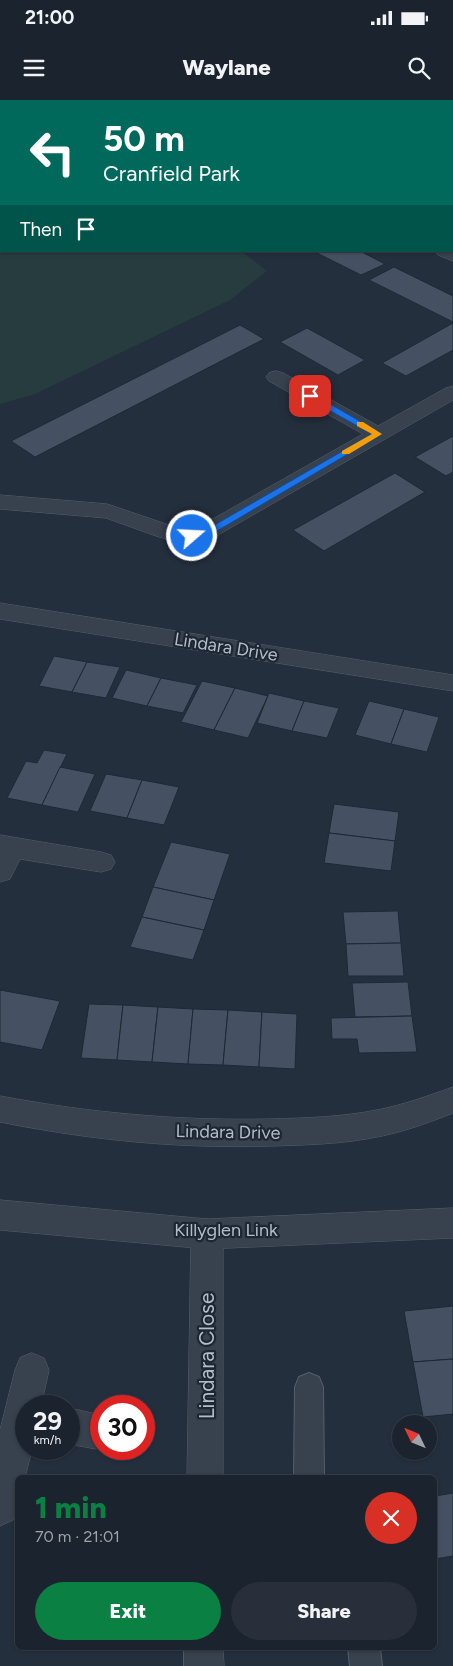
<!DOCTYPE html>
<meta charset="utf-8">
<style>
body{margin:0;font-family:Figtree,sans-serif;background:#282f3a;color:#f1f3f6;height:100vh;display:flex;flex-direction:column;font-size:19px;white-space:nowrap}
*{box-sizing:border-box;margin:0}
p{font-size:16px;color:#a0a4aa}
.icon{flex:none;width:28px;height:28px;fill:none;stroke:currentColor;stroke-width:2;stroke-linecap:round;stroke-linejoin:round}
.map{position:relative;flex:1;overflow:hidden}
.drawer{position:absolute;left:15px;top:1375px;width:422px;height:175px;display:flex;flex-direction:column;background:#1b232e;border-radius:8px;box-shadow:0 1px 4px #0004,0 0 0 1px #39404a}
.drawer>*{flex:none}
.hud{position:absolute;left:0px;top:0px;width:454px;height:152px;box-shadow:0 1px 4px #0004,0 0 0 1px #39404a;background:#00695c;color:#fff;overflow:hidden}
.needle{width:32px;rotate:313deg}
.fabs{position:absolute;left:392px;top:1315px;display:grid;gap:10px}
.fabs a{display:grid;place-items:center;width:45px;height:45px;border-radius:50%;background:#1b232e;box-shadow:0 1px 4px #0004,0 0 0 1px #39404a;font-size:25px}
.speed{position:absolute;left:15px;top:1295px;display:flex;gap:10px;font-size:25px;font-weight:700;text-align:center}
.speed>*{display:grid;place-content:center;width:65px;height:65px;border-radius:50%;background:#1b232e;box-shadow:0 1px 4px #0004,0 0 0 1px #39404a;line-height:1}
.speed small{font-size:12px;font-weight:400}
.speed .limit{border:8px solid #d22;background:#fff;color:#111}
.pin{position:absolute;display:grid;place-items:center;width:42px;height:42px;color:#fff;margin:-21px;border-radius:10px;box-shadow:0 2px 8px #0006}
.me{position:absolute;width:55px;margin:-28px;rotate:71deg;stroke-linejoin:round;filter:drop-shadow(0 0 4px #0008)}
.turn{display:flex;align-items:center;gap:18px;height:105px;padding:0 20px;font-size:22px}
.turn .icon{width:65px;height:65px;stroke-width:2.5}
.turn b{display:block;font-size:35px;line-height:42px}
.then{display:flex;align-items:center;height:48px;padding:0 20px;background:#0003;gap:10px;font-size:19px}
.round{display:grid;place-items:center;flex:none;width:52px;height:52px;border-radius:26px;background:#282f3a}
.head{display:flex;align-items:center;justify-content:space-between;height:85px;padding:0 20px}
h1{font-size:30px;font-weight:800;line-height:38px;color:#0b8043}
.action{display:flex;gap:10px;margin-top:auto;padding:10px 20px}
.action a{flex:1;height:58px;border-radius:30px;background:#0b8043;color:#fff;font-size:20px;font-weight:800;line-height:58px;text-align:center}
.action a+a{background:#282f3a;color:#f1f3f6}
.status{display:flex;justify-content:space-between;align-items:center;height:35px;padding:0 25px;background:#1b232e;direction:ltr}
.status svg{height:14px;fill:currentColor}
header{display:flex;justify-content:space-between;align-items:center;height:65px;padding:0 20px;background:#1b232e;font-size:22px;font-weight:800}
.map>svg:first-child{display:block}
.green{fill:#263c3f}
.building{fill:#455162;stroke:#1f2835}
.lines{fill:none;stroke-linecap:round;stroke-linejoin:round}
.service-casing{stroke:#565f6c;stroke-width:2}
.minor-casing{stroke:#565f6c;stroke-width:1}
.tertiary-casing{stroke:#565f6c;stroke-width:1}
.service{fill:#38414e;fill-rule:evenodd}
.minor{fill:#38414e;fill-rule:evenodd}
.tertiary{fill:#38414e;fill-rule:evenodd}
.route{fill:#1a73e8;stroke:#114b97}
.slow{fill:#f59e0b}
.labels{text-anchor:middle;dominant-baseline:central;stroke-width:4.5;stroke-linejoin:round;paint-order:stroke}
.street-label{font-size:18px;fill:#b4bcc9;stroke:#1d2633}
.near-street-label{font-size:21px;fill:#b4bcc9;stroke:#1d2633}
</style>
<div class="status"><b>21:00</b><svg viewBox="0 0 49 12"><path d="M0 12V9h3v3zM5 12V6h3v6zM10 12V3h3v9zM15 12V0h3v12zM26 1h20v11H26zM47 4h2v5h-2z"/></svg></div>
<header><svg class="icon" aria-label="menu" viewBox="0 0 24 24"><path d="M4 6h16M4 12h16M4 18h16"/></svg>Waylane<svg class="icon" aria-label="search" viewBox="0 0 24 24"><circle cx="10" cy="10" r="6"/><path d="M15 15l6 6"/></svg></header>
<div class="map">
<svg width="453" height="1566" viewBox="0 0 453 1566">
<rect width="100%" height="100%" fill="#242f3e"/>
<polygon class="green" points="0,39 1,151 241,151 267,171 230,200 35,294 0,304"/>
<g class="building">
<polygon points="239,0 290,0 293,1 241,1"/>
<polygon points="313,151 360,151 385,164 361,175"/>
<polygon points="394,167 453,196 453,222 369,180"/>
<polygon points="453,223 453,250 406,276 382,263"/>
<polygon points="240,225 264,239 35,357 11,341"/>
<polygon points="307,228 365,260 338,275 280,242"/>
<polygon points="453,336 453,372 446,376 415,357"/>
<polygon points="395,373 425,392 324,451 293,430"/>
<polygon points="54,556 87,562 72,592 39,586"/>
<polygon points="87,562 120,567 106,598 72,592"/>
<polygon points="126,570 161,578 147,606 112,598"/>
<polygon points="161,578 197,585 183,613 147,606"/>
<polygon points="202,581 235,588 214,630 181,622"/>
<polygon points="235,588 268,596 248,638 214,630"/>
<polygon points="269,593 304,601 292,631 257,623"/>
<polygon points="304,601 339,608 327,638 292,631"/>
<polygon points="369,601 404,609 391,644 355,635"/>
<polygon points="404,609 439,617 427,652 391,644"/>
<polygon points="44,650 67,654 42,705 7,698 26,661 37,663"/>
<polygon points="60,667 95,674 78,712 42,705"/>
<polygon points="106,674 142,680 127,718 90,711"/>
<polygon points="142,680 179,687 164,725 127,718"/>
<polygon points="334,704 399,712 395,741 329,733"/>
<polygon points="329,733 395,741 391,771 324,763"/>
<polygon points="171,742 230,754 214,800 153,787"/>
<polygon points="153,787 214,800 204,830 142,817"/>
<polygon points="398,811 401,843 346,844 343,812"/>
<polygon points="142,817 204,830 193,860 130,847"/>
<polygon points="401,843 404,876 348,876 346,844"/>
<polygon points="408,882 412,916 355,917 352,883"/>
<polygon points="0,890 60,901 42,950 0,942"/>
<polygon points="89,904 123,905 117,960 81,958"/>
<polygon points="123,905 158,907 152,962 117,960"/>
<polygon points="158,907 193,909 188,964 152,962"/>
<polygon points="193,909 228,910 223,965 188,964"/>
<polygon points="228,910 262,912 259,967 223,965"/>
<polygon points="262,912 297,914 295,969 259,967"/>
<polygon points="412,916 417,952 359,953 357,939 332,939 331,918"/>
<polygon points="453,1206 453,1259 413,1262 404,1211"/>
<polygon points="453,1259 453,1314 423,1317 413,1262"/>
<polygon points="453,1393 453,1456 435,1459 435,1396"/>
</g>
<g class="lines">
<g class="service-casing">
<g id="service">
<polygon points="309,1273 319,1277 323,1287 324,1378 294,1378 295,1287 299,1277"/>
<polygon points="348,1548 380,1548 382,1566 350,1566"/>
</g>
</g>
<g class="minor-casing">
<g id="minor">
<polygon points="136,0 152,0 153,1 137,1"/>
<polygon points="453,149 453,161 438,155 435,151 452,151"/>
<polygon points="276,271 283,273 378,326 446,288 453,286 453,300 211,439 191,442 179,442 159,437 106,418 0,409 0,395 107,404 172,426 197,428 363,334 269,281 266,277 269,273"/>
<polygon points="0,503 453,575 453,591 0,519"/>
<polygon points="0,735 101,752 111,755 115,762 111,769 101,772 20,759 10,779 0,782"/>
<path d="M 453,987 L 453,1013 C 428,1023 403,1032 377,1037 C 342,1044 307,1045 271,1046 C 180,1049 90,1040 0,1022 L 0,996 C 90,1013 180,1021 271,1019 C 307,1018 342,1017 377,1010 C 403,1005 428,996 453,987 Z"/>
<polygon points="207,1119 219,1123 223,1134 223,1378 187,1378 191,1134 195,1123"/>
<polygon points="32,1253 44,1258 49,1270 41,1306 26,1306 26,1349 32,1349 25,1378 18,1378 18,1409 13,1420 0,1426 0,1330 15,1270 20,1258"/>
<polygon points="69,1308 101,1315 101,1347 96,1349 69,1344"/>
<polygon points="184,1548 223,1548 224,1566 184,1566"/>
</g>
</g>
<g class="tertiary-casing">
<polygon id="tertiary" points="0,1100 207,1119 453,1108 453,1138 207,1149 0,1130"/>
</g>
<use href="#service" class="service"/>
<use href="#minor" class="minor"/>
<use href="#tertiary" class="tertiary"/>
</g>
<polygon class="route" points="307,294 313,294 382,334 217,431 192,439 189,438 189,434 211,427 372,334 307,298"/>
<polygon class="slow" points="357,322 363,322 382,334 349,354 342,354 342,351 372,334 357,326"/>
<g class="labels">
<g class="street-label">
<text transform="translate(226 547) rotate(9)">Lindara Drive</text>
<text transform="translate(228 1032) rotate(1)">Lindara Drive</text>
<text x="226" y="1130">Killyglen Link</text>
</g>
<g class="near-street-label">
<text transform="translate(206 1256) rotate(-90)">Lindara Close</text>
</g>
</g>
</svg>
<div class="fabs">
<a><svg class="needle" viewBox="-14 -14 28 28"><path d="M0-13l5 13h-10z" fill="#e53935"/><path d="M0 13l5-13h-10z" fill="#a0a4aa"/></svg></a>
</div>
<div class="speed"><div>29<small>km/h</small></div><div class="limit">30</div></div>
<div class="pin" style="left:310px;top:296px;background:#d93025"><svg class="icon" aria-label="arrive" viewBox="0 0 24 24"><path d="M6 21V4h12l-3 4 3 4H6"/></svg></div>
<svg class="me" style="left:192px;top:436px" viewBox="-20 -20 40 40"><circle r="17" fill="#1a73e8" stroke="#fff" stroke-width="3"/><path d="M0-11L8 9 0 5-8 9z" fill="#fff"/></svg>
<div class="hud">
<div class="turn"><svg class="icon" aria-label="left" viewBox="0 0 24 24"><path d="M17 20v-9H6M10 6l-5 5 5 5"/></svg><div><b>50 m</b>Cranfield Park</div></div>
<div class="then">Then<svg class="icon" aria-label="arrive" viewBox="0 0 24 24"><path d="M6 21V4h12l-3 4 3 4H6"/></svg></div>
</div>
<section class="drawer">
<div class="head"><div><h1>1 min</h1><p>70 m · 21:01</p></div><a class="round" style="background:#d93025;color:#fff"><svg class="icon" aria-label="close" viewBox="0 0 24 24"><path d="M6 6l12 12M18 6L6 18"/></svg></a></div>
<div class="action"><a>Exit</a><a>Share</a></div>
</section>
</div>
